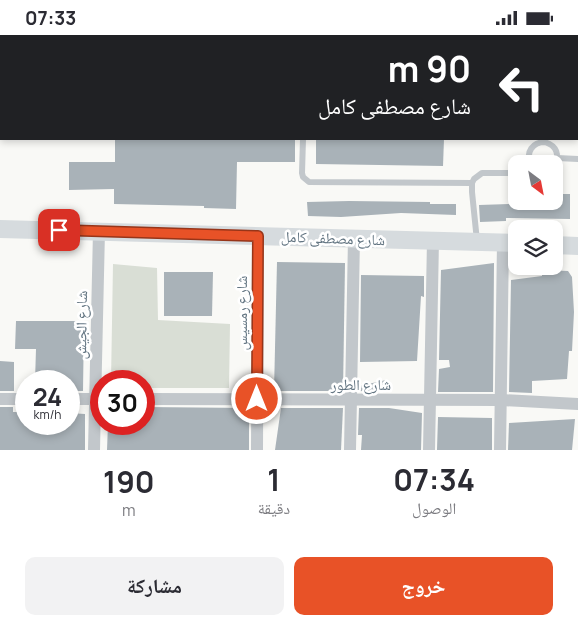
<!DOCTYPE html>
<html lang="ar">
<meta charset="utf-8">
<style>
body{margin:0;font-family:Manrope,"Noto Naskh Arabic",sans-serif;background:#f2f2f3;color:#2b2b33;direction:rtl;height:100vh;display:flex;flex-direction:column;font-size:19px;white-space:nowrap}
*{box-sizing:border-box;margin:0}
p{font-size:16px;color:#7c7c81}
.icon{flex:none;width:28px;height:28px;fill:none;stroke:currentColor;stroke-width:2;stroke-linecap:round;stroke-linejoin:round}
.map{position:relative;height:415px;overflow:hidden;direction:ltr}
.details{display:flex;flex-direction:column;background:#fff;flex:1}
.details>*{flex:none}
.guide{position:absolute;left:0px;top:0px;width:579px;height:105px;box-shadow:0 2px 8px #0003;direction:rtl;background:#202124;color:#fff;overflow:hidden}
.needle{width:32px;rotate:148deg}
.controls{position:absolute;left:508px;top:120px;display:grid;gap:10px}
.controls a{display:grid;place-items:center;width:55px;height:55px;border-radius:10px;background:#fff;box-shadow:0 2px 8px #0003;font-size:25px}
.speed{position:absolute;left:15px;top:335px;display:flex;gap:10px;font-size:25px;font-weight:700;text-align:center}
.speed>*{display:grid;place-content:center;width:65px;height:65px;border-radius:50%;background:#fff;box-shadow:0 2px 8px #0003;line-height:1}
.speed small{font-size:12px;font-weight:400}
.speed .limit{border:8px solid #d22;background:#fff;color:#111}
.pin{position:absolute;display:grid;place-items:center;width:42px;height:42px;color:#fff;margin:-21px;border-radius:10px;box-shadow:0 2px 8px #0006}
.me{position:absolute;width:55px;margin:-28px;rotate:0deg;stroke-linejoin:round;filter:drop-shadow(0 0 4px #0008)}
.turn{display:flex;align-items:center;gap:18px;height:105px;padding:0 25px;font-size:22px}
.turn .icon{width:65px;height:65px;stroke-width:2.5}
.turn b{display:block;font-size:35px;line-height:42px}
.eta{display:flex;justify-content:space-evenly;align-items:center;height:85px;text-align:center}
.eta b{font-size:30px;font-weight:700;line-height:35px}
.primary-button{display:flex;gap:10px;margin-top:auto;padding:10px 25px}
.primary-button a{flex:1;height:58px;border-radius:10px;background:#e85227;color:#fff;font-size:20px;font-weight:700;line-height:58px;text-align:center}
.primary-button a+a{background:#f2f2f3;color:#2b2b33}
.status{display:flex;justify-content:space-between;align-items:center;height:35px;padding:0 25px;background:#fff;direction:ltr}
.status svg{height:14px;fill:currentColor}
.map>svg:first-child{display:block}
.green{fill:#d9ded5}
.water{fill:#bac7cb}
.building{fill:#a9b2b8}
.lines{fill:none;stroke-linecap:round;stroke-linejoin:round}
.service{stroke:#c2c7cb;stroke-width:6}
.minor{stroke:#c2c7cb;stroke-width:12}
.secondary{stroke:#d6dbde;stroke-width:18}
.route-casing{stroke:#973519;stroke-width:12}
.route{stroke:#e85227;stroke-width:9}
.labels{text-anchor:middle;dominant-baseline:central;stroke-width:5;stroke-linejoin:round;paint-order:stroke}
.street-label{font-size:15px;fill:#637582;stroke:#fff}
</style>
<div class="status"><b>07:33</b><svg viewBox="0 0 49 12"><path d="M0 12V9h3v3zM5 12V6h3v6zM10 12V3h3v9zM15 12V0h3v12zM26 1h20v11H26zM47 4h2v5h-2z"/></svg></div>
<div class="map">
<svg width="578" height="415" viewBox="0 0 578 415">
<rect width="100%" height="100%" fill="#f9f9f6"/>
<polygon class="green" points="113,229 157,233 158,285 230,289 229,353 144,353 144,346 111,346"/>
<polygon class="water" points="0,0 557,0 1,1 1,66"/>
<g class="building">
<polygon points="115,104 295,104 295,127 237,127 236,174 204,173 204,171 114,169 114,154 69,155 69,127 115,127"/>
<polygon points="316,104 444,104 443,131 316,129"/>
<polygon points="554,159 570,159 570,184 506,183 506,186 480,187 479,170 509,169 509,166 554,166"/>
<polygon points="349,166 430,167 430,169 456,169 456,180 401,178 341,182 308,181 307,167"/>
<polygon points="277,227 345,228 343,356 274,356"/>
<polygon points="494,228 493,357 438,357 439,334 450,332 449,325 439,325 441,235"/>
<polygon points="542,235 568,236 572,242 574,277 572,316 569,316 567,344 532,346 532,358 509,357 511,245 542,241"/>
<polygon points="164,237 213,237 212,281 164,281"/>
<polygon points="361,240 424,241 424,262 421,261 417,326 360,327"/>
<polygon points="16,286 84,286 83,356 69,356 69,346 35,346 36,314 15,314"/>
<polygon points="0,326 14,327 14,356 0,356"/>
<polygon points="386,345 387,357 359,356 359,351"/>
<polygon points="0,372 13,372 13,377 26,377 26,389 69,389 69,378 85,379 85,415 0,415"/>
<polygon points="144,372 249,373 249,415 107,415 108,389 144,389"/>
<polygon points="281,373 343,373 341,415 275,415"/>
<polygon points="359,373 389,373 422,378 421,415 361,415 362,400 358,400"/>
<polygon points="438,382 492,383 492,415 437,415"/>
<polygon points="575,384 572,415 508,415 509,388"/>
</g>
<g class="lines">
<g class="service">
<polyline points="303,104 302,138 303,142 309,147 472,148"/>
<polyline points="557,123 578,124"/>
<path d="M 531,129 C 525,117 533,107 545,107 C 557,111 560,120 554,130"/>
<polyline points="477,206 472,157 472,148 474,144 482,138 516,138"/>
</g>
<g class="minor">
<polyline points="0,364 26,364"/>
<polyline points="69,364 95,364"/>
<polyline points="144,364 501,365 578,369"/>
<polyline points="94,415 99,196"/>
<polyline points="257,415 258,201"/>
<polyline points="350,415 354,203"/>
<polyline points="429,415 433,205"/>
<polyline points="500,415 503,207"/>
</g>
<g class="secondary">
<polyline points="0,194 516,208"/>
<polyline points="554,210 578,211"/>
</g>
</g>
<g class="lines">
<g class="route-casing">
<polyline id="route" points="59,195 258,201 257,364"/>
</g>
<use href="#route" class="route"/>
</g>
<g class="labels">
<g class="street-label">
<text transform="translate(333 203) rotate(2)">شارع مصطفى كامل</text>
<text transform="translate(241 278) rotate(-90)">شارع رمسيس</text>
<text transform="translate(81 290) rotate(-89)">شارع الجيش</text>
<text x="361" y="349">شارع الطور</text>
</g>
</g>
</svg>
<div class="controls">
<a><svg class="needle" viewBox="-14 -14 28 28"><path d="M0-13l5 13h-10z" fill="#e53935"/><path d="M0 13l5-13h-10z" fill="#7c7c81"/></svg></a>
<a><svg class="icon" aria-label="layers" viewBox="0 0 24 24"><path d="M12 4l9 5-9 5-9-5zM3 14l9 5 9-5"/></svg></a>
</div>
<div class="speed"><div>24<small>km/h</small></div><div class="limit">30</div></div>
<div class="pin" style="left:59px;top:195px;background:#d93025"><svg class="icon" aria-label="arrive" viewBox="0 0 24 24"><path d="M6 21V4h12l-3 4 3 4H6"/></svg></div>
<svg class="me" style="left:257px;top:364px" viewBox="-20 -20 40 40"><circle r="17" fill="#e85227" stroke="#fff" stroke-width="3"/><path d="M0-11L8 9 0 5-8 9z" fill="#fff"/></svg>
<div class="guide">
<div class="turn"><svg class="icon" aria-label="left" viewBox="0 0 24 24"><path d="M17 20v-9H6M10 6l-5 5 5 5"/></svg><div><b>90 m</b>شارع مصطفى كامل</div></div>
</div>
</div>
<section class="details">
<div class="eta">
<div><b>07:34</b><p>الوصول</p></div>
<div><b>1</b><p>دقيقة</p></div>
<div><b>190</b><p>m</p></div>
</div>
<div class="primary-button"><a>خروج</a><a>مشاركة</a></div>
</section>
